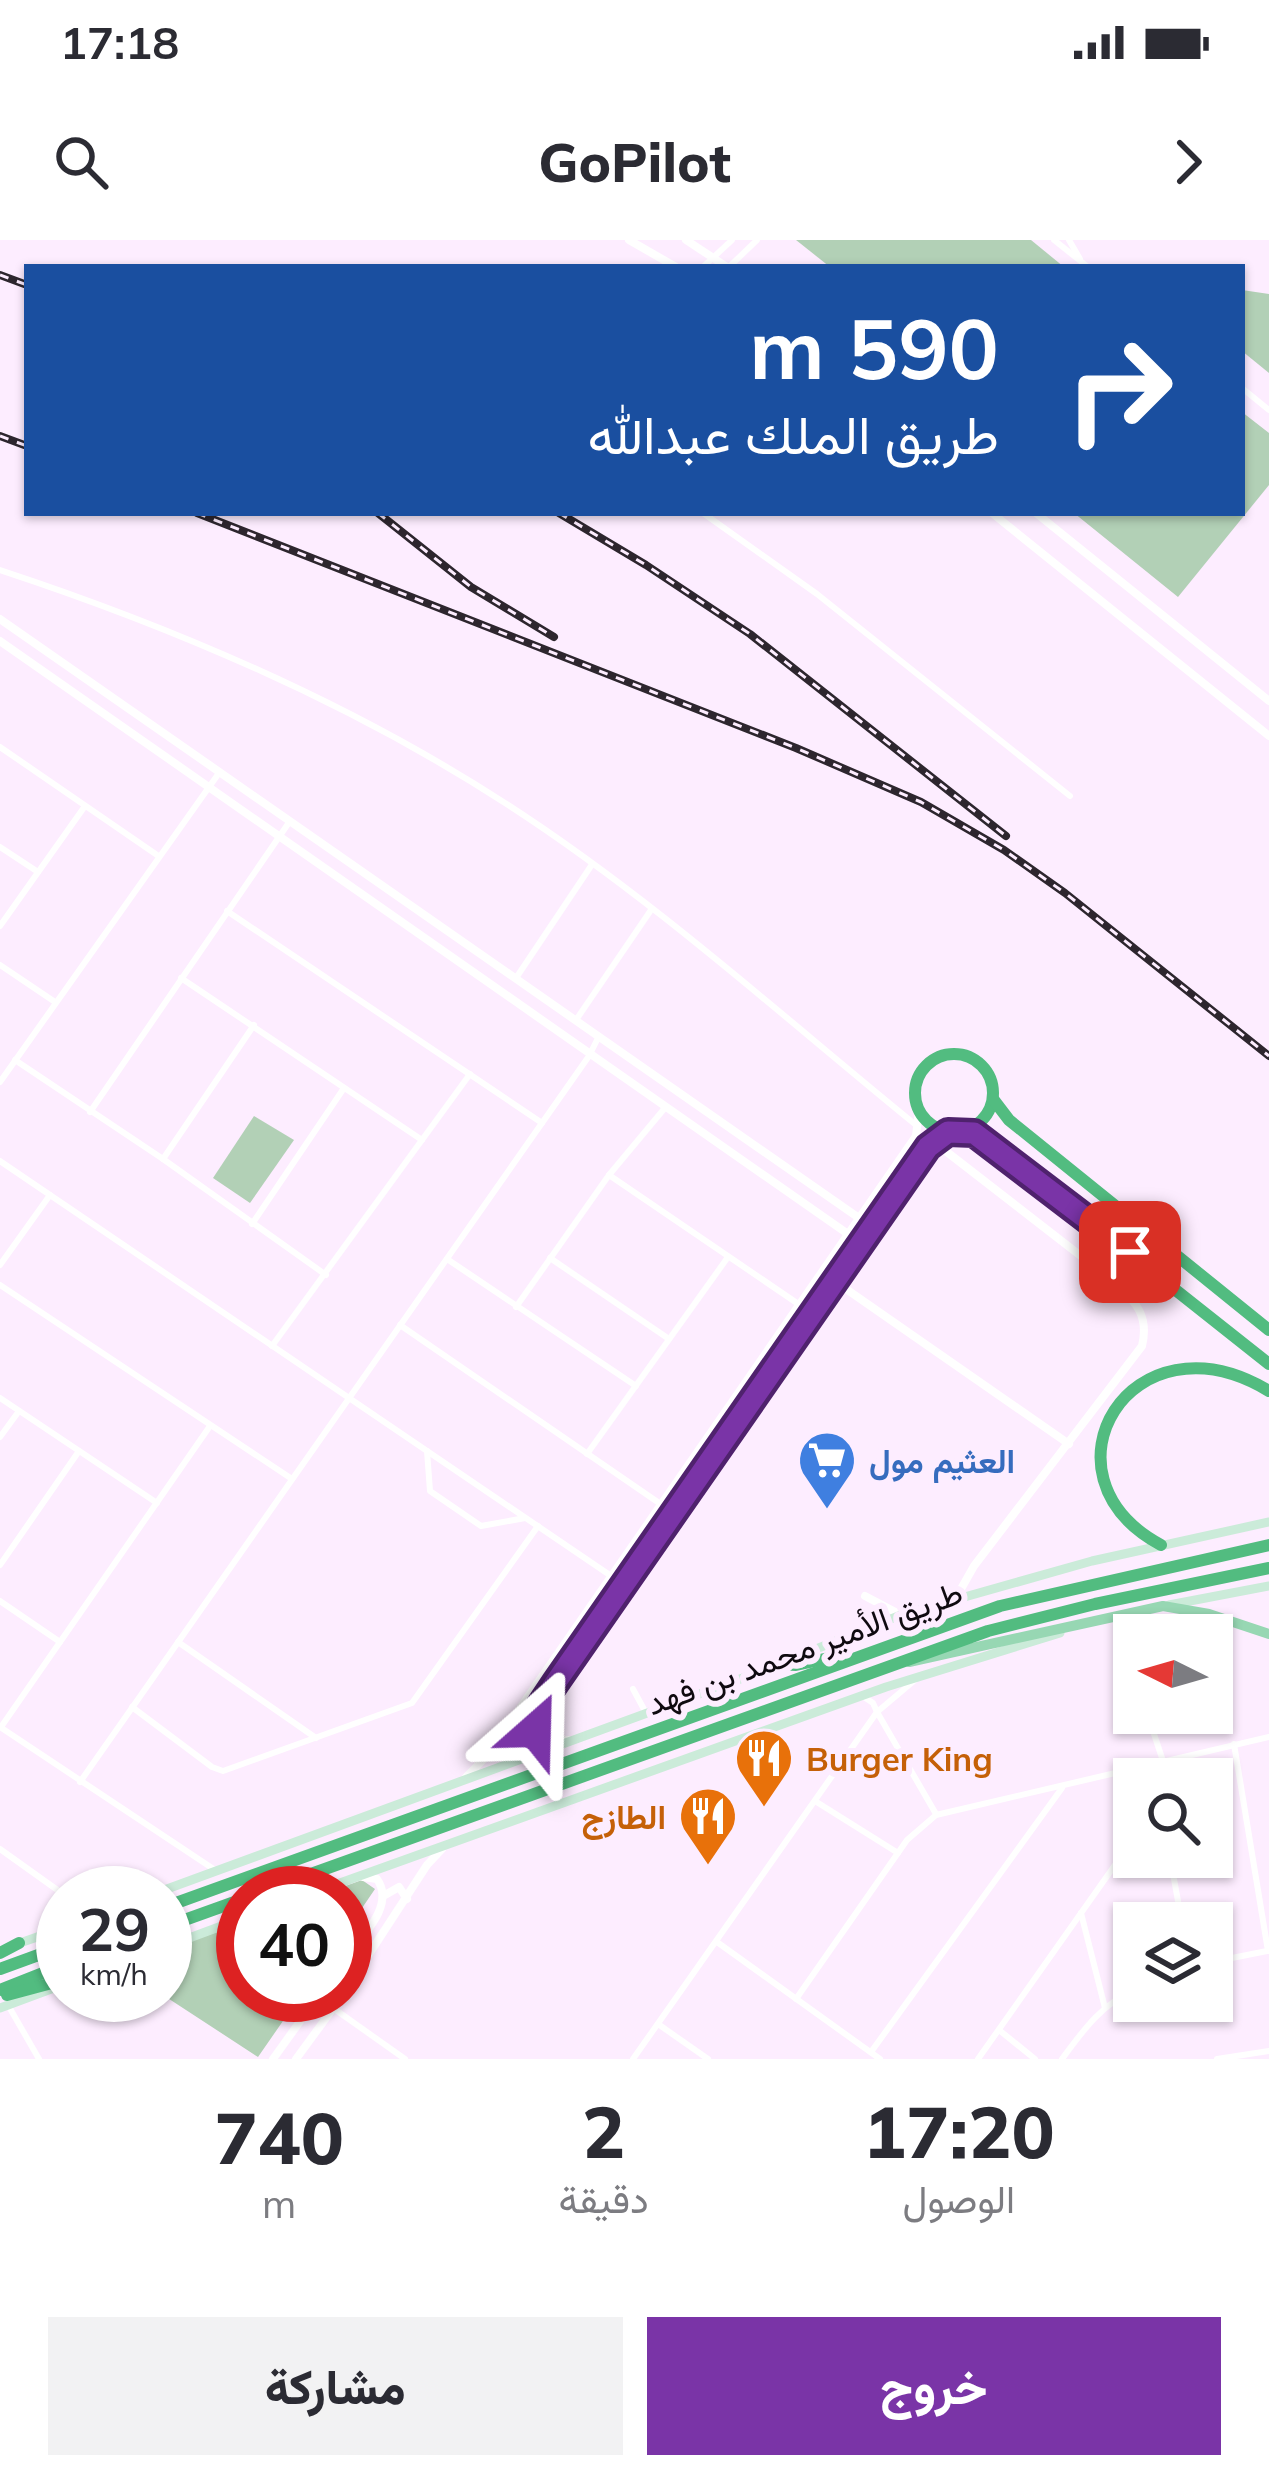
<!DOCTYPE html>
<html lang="ar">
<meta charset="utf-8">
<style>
body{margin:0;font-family:Mulish,Vazirmatn,sans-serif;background:#f2f2f3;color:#2b2b33;direction:rtl;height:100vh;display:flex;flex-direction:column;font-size:45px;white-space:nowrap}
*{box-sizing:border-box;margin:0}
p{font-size:39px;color:#7c7c81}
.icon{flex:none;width:66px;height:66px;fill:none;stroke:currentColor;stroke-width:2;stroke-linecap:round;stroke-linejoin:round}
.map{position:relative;height:1819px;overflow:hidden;direction:ltr}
.drawer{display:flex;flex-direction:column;background:#fff;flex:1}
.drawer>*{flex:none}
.top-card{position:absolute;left:24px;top:24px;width:1221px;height:252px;border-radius:0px;box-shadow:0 3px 9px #0004;direction:rtl;background:#1a4fa0;color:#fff;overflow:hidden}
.needle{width:78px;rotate:275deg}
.fabs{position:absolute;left:1113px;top:1374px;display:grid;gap:24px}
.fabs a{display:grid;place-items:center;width:120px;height:120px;border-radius:0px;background:#fff;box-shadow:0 3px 9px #0004;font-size:60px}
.speed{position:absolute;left:36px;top:1626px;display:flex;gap:24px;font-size:60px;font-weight:700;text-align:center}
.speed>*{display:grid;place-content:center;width:156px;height:156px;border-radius:50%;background:#fff;box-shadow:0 3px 9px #0004;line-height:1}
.speed small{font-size:30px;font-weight:400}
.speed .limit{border:18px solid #d22;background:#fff;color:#111}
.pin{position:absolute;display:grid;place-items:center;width:102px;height:102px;color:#fff;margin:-51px;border-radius:24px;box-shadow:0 6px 18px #0006}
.me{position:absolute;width:132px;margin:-66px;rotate:25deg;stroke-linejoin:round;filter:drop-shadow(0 0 9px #0008)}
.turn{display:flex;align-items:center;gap:42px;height:252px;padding:0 48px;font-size:54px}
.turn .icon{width:156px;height:156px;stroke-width:2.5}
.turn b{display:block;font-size:84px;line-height:102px}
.eta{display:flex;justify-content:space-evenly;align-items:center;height:204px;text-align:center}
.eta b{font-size:72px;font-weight:800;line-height:84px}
.primary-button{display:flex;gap:24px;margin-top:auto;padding:24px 48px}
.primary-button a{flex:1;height:138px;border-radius:0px;background:#7a34a7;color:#fff;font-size:48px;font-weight:800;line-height:138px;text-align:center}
.primary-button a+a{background:#f2f2f3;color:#2b2b33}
.status{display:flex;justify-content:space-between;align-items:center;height:84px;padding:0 60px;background:#fff;direction:ltr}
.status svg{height:33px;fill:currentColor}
header{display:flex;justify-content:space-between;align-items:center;height:156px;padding:0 48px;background:#fff;font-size:54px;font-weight:800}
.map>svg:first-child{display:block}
.green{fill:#b2d0b6}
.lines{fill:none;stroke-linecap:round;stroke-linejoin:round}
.minor{stroke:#fff;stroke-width:6}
.tertiary{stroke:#fff;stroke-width:8}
.secondary{stroke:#cbebd9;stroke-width:9}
.primary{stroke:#97d7b3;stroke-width:10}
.motorway{stroke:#52bc80;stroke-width:12}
.rail-casing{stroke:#2d262e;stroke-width:8}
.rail{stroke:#fdedff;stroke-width:3;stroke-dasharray:9;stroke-linecap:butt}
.route-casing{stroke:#4f226d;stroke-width:30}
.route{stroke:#7a34a7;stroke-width:21}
.labels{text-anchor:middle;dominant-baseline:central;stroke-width:12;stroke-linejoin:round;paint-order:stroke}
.shop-label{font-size:33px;font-weight:bold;fill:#366cbe;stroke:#fdedff;text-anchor:start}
.street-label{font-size:33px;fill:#0f0a10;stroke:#fdedff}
.food-label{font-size:33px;font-weight:bold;fill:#c56008;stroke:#fdedff;text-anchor:start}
</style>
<div class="status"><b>17:18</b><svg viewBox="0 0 49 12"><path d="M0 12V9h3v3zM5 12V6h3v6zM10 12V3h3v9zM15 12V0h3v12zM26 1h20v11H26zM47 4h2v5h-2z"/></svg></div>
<header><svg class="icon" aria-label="forward" viewBox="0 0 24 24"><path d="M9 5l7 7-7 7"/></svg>GoPilot<svg class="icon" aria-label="search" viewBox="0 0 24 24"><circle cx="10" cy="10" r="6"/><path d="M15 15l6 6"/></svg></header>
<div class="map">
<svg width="1269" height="1819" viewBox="0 0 1269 1819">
<rect width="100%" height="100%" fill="#fdedff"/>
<g class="green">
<polygon points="796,0 1031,0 1064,27 830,27"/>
<polygon points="1242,50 1269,54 1269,133 1242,111"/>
<polygon points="1242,172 1269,193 1269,245 1178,357 1074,273 1242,273"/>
<polygon points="254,876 294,900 250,963 213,938"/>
<polygon points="362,1640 375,1649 345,1693 345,1653 326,1653"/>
<polygon points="243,1683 243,1755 301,1755 258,1817 163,1755 165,1710"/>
</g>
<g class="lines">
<g class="minor">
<polyline points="1054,0 1088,27"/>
<polyline points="1069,0 1080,19"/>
<polyline points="703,27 732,0"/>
<polyline points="729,27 757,0"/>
<polyline points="1242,148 1269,170"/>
<polyline points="703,273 817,354 1070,556"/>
<path d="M 0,330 C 176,388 349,462 505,563 C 651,657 782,776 916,885"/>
<polyline points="0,507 157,615"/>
<polyline points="0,607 38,632"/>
<polyline points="227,671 542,883"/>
<polyline points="0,686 85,566"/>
<polyline points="0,725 55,762"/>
<polyline points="181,738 422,900"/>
<polyline points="516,738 591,626"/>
<polyline points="576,780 651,670"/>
<polyline points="15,820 163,919 326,1035"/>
<polyline points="0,842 219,533"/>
<polyline points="90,872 290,581"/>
<polyline points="163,919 254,785"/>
<polyline points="0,921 623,1344"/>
<polyline points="609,935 813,1074"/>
<polyline points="252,984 344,848"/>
<polyline points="550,1018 669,1099"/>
<polyline points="447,1019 636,1146"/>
<polyline points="0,1025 50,955"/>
<polyline points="0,1045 292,1239"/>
<polyline points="516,1067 609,935 664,869"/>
<polyline points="400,1085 662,1265"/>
<polyline points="272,1106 470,834"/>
<polyline points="0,1158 157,1263"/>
<polyline points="0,1197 19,1171"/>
<polyline points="427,1211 430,1251 481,1286 525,1278"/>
<polyline points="587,1214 728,1017"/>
<polyline points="0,1325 79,1211"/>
<polyline points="0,1361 60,1402"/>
<polyline points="1115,1377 1134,1435"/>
<polyline points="178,1402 316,1498"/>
<polyline points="633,1449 646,1473"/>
<polyline points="864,1457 873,1463 877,1472 915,1440"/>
<polyline points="132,1467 212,1527 223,1531 412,1463 538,1286"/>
<polyline points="1147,1473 1163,1521 1164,1539"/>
<polyline points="0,1487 215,1630"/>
<polyline points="1,1487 210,1186"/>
<polyline points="1234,1504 1268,1711"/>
<polyline points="80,1542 589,816 599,796"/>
<polyline points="815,1561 898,1613"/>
<polyline points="0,1609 63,1654"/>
<polyline points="1170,1617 1182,1683"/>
<polyline points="1081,1673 1105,1768"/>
<polyline points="717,1702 880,1819"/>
<polyline points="1212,1722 1267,1711"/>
<polyline points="796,1759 907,1600 936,1575 1269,1497"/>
<polyline points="8,1765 39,1819"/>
<polyline points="333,1768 405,1819"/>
<polyline points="658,1784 708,1819"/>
<polyline points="999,1790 1035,1819"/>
<polyline points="871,1812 1062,1548"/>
<polyline points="633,1819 877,1472 936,1574"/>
<polyline points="978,1819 1134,1598"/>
<path d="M 1062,1819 C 1082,1792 1102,1763 1134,1751"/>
<polyline points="1217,1819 1269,1811"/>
</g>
<g class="tertiary">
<polyline points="629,0 676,27"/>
<polyline points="686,0 727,27"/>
<polyline points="992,273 1269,496"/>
<polyline points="1036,273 1269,461"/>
<polyline points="0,379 859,978"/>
<polyline points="0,401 848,994"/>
<path d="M 934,902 L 1117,1044 C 1137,1063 1149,1077 1142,1106 L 974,1326 L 957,1356"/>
<polyline points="836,1042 1069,1204"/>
<polyline points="865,1356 901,1375"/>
<polyline points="568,1500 543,1499 535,1489 534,1475 928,907 948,892"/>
<polyline points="466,1537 487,1516 916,896 919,870"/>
<polyline points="385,1655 399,1647 407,1659"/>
<path d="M 345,1719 C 361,1697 396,1666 377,1639 L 363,1637"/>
<polyline points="345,1751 427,1625 442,1609"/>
<polyline points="273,1819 319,1755"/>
<polyline points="296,1819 343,1755"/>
</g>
<g class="secondary">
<polyline points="1169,1365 1269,1346"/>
<polyline points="156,1653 751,1435 901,1375 1092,1321 1269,1282"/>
<polyline points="312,1653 886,1447 1060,1393"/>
<polyline points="17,1704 63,1688"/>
<polyline points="165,1707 243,1678"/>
<polyline points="0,1768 62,1745"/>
</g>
<polyline class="primary" points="909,1422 1163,1366 1209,1374 1269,1394"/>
<g class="motorway">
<circle cx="954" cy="853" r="39"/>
<polyline points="993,859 1009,880 1269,1090"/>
<polyline points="963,891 985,899 1269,1124"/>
<path d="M 1161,1305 C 1031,1235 1131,1068 1269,1151"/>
<polyline points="777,1424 796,1425 843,1415"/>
<polyline points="258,1653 988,1391 1095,1364 1269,1328"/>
<polyline points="165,1667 1000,1366 1269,1305"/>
<polyline points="165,1687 243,1659"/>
<polyline points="0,1713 19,1703"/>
<polyline points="0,1729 63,1706"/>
<polyline points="0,1750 63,1725"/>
<polyline points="7,1755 63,1740"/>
</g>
<g class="rail-casing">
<g id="rail">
<polyline points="0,35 27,45"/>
<polyline points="0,196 27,206"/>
<polyline points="197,273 796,508 921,562 1004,610 1065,653 1269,816"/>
<polyline points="378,273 471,347 554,397"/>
<polyline points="559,273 646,325 750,394 1006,596"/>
</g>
</g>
<use href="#rail" class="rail"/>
</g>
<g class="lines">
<g class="route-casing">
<polyline id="route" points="535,1490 534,1475 556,1442 928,907 948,892 974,893 1130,1012"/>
</g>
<use href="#route" class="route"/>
</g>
<defs>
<g id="supermarket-pin" transform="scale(3)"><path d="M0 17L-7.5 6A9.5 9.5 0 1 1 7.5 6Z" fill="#3f7fe0" stroke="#fdedff"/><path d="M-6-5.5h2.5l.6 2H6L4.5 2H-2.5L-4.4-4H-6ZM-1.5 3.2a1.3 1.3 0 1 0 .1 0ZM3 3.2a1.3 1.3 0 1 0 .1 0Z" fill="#fff"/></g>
<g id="restaurant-pin" transform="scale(3)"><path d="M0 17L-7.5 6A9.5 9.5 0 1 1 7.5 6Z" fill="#e8710a" stroke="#fdedff"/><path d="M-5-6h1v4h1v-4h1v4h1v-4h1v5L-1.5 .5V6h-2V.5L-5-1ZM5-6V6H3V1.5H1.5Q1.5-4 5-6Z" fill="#fff"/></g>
</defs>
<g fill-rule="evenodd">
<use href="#supermarket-pin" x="827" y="1220"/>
<use href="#restaurant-pin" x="764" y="1518"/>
<use href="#restaurant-pin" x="708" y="1576"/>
</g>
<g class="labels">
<g class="shop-label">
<text x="869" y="1220">العثيم مول</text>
</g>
<g class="street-label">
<text transform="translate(804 1407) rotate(-20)">طريق الأمير محمد بن فهد</text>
</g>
<g class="food-label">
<text x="806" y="1518">Burger King</text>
<text x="666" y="1576" text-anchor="end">الطازج</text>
</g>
</g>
</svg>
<div class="fabs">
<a><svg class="needle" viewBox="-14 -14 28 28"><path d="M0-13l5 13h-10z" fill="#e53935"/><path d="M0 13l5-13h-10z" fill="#7c7c81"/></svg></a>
<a><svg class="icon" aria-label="search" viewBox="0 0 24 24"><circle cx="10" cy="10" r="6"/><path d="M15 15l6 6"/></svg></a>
<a><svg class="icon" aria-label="layers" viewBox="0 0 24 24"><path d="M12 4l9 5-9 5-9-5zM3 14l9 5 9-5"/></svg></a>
</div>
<div class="speed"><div>29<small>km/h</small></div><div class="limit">40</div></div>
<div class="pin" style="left:1130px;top:1012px;background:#d93025"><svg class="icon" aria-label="arrive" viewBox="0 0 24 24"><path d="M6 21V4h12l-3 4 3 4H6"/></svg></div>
<svg class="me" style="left:535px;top:1490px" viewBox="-20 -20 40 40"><path d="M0-17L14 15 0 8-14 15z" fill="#7a34a7" stroke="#fff" stroke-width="4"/></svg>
<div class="top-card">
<div class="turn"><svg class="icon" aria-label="right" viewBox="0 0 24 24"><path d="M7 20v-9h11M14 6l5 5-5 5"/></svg><div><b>590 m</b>طريق الملك عبدالله</div></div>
</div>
</div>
<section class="drawer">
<div class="eta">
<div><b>17:20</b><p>الوصول</p></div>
<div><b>2</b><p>دقيقة</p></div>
<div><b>740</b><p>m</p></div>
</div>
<div class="primary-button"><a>خروج</a><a>مشاركة</a></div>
</section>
